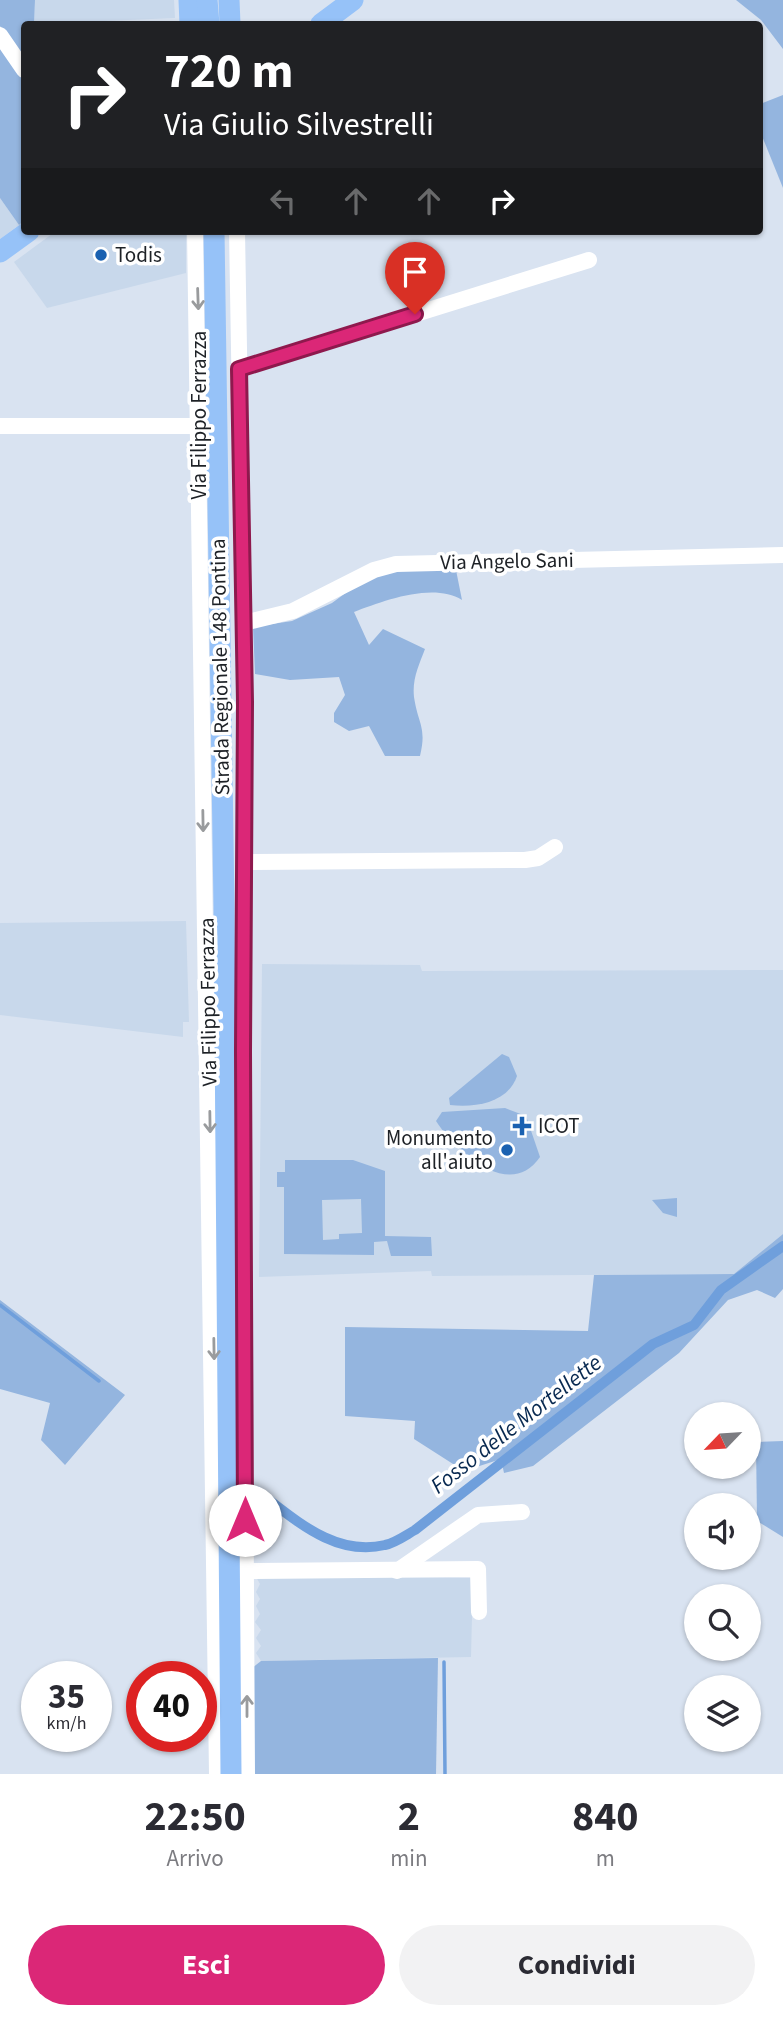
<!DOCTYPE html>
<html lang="it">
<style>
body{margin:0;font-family:"Source Sans 3",sans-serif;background:#f2f2f3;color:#2b2b33;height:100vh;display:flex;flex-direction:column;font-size:26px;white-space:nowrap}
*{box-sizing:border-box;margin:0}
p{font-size:23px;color:#7c7c81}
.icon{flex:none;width:38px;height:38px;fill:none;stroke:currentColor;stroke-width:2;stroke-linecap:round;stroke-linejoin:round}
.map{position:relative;height:1774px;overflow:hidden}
.drawer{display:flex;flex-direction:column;background:#fff;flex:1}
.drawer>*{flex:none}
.top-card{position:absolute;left:21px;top:21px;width:742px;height:214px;border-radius:7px;box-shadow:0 2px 5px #0004;background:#202124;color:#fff;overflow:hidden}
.needle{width:46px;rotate:245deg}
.buttons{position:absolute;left:684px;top:1402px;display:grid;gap:14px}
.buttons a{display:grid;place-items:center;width:77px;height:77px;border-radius:50%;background:#fff;box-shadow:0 2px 5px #0004;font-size:35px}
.speed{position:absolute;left:21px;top:1661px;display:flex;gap:14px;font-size:35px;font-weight:700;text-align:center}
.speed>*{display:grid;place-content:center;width:91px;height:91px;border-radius:50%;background:#fff;box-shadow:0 2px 5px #0004;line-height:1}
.speed small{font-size:18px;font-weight:400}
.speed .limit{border:10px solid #d22;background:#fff;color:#111}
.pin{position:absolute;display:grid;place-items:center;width:60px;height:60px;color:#fff;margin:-72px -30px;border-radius:50% 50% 50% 0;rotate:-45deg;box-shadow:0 0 7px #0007}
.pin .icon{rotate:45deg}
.me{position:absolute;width:77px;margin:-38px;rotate:0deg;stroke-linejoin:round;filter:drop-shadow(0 0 5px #0008)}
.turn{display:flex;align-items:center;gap:24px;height:147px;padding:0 28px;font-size:32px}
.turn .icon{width:91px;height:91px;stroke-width:2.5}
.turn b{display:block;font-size:49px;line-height:60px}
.lanes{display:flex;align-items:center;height:66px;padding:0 28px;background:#0003;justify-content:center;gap:35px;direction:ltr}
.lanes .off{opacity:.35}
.eta{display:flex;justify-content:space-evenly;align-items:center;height:119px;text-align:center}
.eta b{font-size:42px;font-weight:700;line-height:49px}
.action{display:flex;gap:14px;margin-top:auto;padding:14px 28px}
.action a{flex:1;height:80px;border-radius:42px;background:#db2777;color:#fff;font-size:28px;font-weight:700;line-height:80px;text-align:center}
.action a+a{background:#f2f2f3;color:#2b2b33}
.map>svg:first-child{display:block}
.built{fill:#c8d8eb}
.green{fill:#94b5df;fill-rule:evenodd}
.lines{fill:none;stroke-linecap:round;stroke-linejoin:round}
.stream{stroke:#6f9fdc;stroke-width:3.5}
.canal{stroke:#6f9fdc;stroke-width:10}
.minor{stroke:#fff;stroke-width:16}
.major{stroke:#96c2f8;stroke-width:21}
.oneway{stroke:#999b9d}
.route-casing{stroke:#8e194d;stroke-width:18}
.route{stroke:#db2777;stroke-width:12}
.poi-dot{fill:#1a61b1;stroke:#fff;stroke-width:2.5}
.labels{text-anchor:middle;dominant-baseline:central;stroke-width:7;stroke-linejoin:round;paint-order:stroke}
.poi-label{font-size:21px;fill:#1d2126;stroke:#fff;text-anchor:start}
.street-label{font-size:21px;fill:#1d2126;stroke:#fff}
.water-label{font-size:23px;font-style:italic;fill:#082950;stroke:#fff}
</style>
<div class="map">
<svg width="783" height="1774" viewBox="0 0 783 1774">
<rect width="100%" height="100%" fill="#d9e3f1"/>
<g class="built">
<polygon points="35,0 174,0 175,18 34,24"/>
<polygon points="0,198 19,225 0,239"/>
<polygon points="56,231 186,231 186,273 47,308 14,262"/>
<polygon points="186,921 189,1022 183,1022 183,1037 0,1015 0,923"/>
<polygon points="262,964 420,965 422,971 783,970 783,1234 734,1274 432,1276 431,1271 259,1277"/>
<polygon points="255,1575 473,1578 471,1657 261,1661 256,1653 261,1646 256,1638 261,1630 255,1622 260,1614 256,1606 260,1599 256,1592 260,1584"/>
</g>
<g class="green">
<polygon points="0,0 35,0 34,24 24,24 24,61 0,26"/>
<polygon points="736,0 783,0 783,49 761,20"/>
<polygon points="0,45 24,81 24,221 19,225 0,198"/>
<polygon points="783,95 783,188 760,131 760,104"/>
<path d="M 455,565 L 462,600 C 433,582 383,601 354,612 L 369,645 L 383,629 L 425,649 C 419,665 412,679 414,697 C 418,724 427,727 420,756 L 385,756 L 369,726 L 349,731 L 334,722 L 334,713 L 345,695 L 339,677 L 290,680 L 255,674 L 253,627 L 292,621 L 332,603 L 366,578 L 388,571 Z"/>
<path d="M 502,1054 L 509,1057 L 517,1076 C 508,1103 475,1108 450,1105 L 449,1098 Z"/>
<path d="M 505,1108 L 526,1116 L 540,1157 C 510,1201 456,1152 436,1121 L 442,1112 Z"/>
<path d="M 285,1160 L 353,1160 L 385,1171 L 385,1236 L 431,1237 L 432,1256 L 391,1256 L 387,1241 L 374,1242 L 374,1255 L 284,1254 L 284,1187 L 277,1187 L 277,1172 L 285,1172 ZM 361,1199 L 362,1233 L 339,1234 L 339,1239 L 323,1240 L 322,1200 Z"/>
<polygon points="677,1198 677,1217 663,1213 652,1200"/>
<polygon points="783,1234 783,1289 775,1298 757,1290 728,1300 679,1353 533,1466 504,1473 501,1459 464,1471 414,1439 415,1421 345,1416 345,1327 588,1331 594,1275 734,1274"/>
<polygon points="0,1300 125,1395 65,1465 41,1440 50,1403 0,1389"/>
<polygon points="783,1441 783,1537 757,1521 756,1442"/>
<polygon points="438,1658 436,1774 252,1774 252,1668 261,1661"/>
</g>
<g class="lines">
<g class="stream">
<polyline points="0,1305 99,1381"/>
<polyline points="444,1662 445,1774"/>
</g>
<path class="canal" d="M 257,1491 C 295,1519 334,1557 385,1545 C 395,1543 406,1535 415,1530 L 653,1344 L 694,1325 L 721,1290 L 783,1246"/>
<g class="minor">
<polyline points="0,35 24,70"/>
<polyline points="195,231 217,1774"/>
<polyline points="237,231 245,702 243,1051 247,1774"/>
<polyline points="239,369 589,260"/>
<polyline points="0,426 199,426"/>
<polyline points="244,623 293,611 374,570 396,564 783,555"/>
<polyline points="244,862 525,860 538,858 555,847"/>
<polyline points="246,1571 478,1569 479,1612"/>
<polyline points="397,1571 478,1515 522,1512"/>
</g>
<g class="major">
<polyline points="189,0 190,24"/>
<polyline points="207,0 209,24"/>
<polyline points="229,0 230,24"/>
<polyline points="321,24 353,0"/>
<polyline points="214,231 224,906 231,1774"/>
<polyline points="0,252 29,231"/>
</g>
</g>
<defs><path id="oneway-shaft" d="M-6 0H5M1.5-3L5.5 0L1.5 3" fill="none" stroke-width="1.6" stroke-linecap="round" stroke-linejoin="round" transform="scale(1.75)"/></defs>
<g class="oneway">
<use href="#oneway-shaft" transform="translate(198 299) rotate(88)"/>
<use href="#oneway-shaft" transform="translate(203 821) rotate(89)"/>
<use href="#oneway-shaft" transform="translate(210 1122) rotate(89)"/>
<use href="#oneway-shaft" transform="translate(214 1349) rotate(89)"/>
<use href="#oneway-shaft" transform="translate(247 1706) rotate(-90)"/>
</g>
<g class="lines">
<g class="route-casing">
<polyline id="route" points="245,1520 243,1051 245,702 239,369 415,314"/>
</g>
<use href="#route" class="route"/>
</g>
<g class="poi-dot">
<circle cx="101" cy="255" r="7"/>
<path d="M518.5 1115.5h7v7h7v7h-7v7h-7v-7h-7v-7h7z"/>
<circle cx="507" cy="1150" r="7"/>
</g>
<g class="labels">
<g class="poi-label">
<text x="115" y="255">Todis</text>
<text x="538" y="1126">ICOT</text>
<text x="493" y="1138" text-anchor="end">Monumento<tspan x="493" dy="24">all'aiuto</tspan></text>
</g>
<g class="street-label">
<text transform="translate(199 415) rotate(-90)">Via Filippo Ferrazza</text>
<text transform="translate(507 561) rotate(-1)">Via Angelo Sani</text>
<text transform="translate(220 667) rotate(-91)">Strada Regionale 148 Pontina</text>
<text transform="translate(208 1002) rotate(-91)">Via Filippo Ferrazza</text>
</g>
<g class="water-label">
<text transform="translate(516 1424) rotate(-38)">Fosso delle Mortellette</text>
</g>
</g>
</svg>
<div class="buttons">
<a><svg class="needle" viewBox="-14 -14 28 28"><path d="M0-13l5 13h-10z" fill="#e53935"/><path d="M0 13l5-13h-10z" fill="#7c7c81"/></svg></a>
<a><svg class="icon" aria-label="sound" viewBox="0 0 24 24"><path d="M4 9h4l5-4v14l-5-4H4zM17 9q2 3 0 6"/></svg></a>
<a><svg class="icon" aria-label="search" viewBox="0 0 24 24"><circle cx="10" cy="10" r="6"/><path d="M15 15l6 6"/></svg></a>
<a><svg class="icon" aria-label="layers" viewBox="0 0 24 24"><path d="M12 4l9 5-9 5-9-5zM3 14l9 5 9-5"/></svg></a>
</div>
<div class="speed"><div>35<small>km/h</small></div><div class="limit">40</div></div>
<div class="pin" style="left:415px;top:314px;background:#d93025"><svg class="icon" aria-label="arrive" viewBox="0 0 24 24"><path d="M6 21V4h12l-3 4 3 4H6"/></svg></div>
<svg class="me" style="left:245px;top:1520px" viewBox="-20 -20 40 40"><circle r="19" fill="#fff"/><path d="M0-13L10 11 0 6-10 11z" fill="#db2777"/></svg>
<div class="top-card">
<div class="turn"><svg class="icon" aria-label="right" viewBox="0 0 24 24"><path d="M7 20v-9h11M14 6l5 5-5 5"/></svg><div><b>720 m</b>Via Giulio Silvestrelli</div></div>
<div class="lanes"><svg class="icon off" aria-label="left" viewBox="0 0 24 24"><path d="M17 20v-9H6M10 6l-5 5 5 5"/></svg><svg class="icon off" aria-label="ahead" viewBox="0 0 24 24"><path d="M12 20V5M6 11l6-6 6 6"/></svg><svg class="icon off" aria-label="ahead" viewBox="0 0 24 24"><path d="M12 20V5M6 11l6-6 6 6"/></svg><svg class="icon" aria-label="right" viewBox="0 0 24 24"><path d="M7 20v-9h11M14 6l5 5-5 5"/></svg></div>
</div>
</div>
<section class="drawer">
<div class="eta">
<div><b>22:50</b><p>Arrivo</p></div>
<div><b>2</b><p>min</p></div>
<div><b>840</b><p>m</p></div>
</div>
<div class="action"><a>Esci</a><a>Condividi</a></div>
</section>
